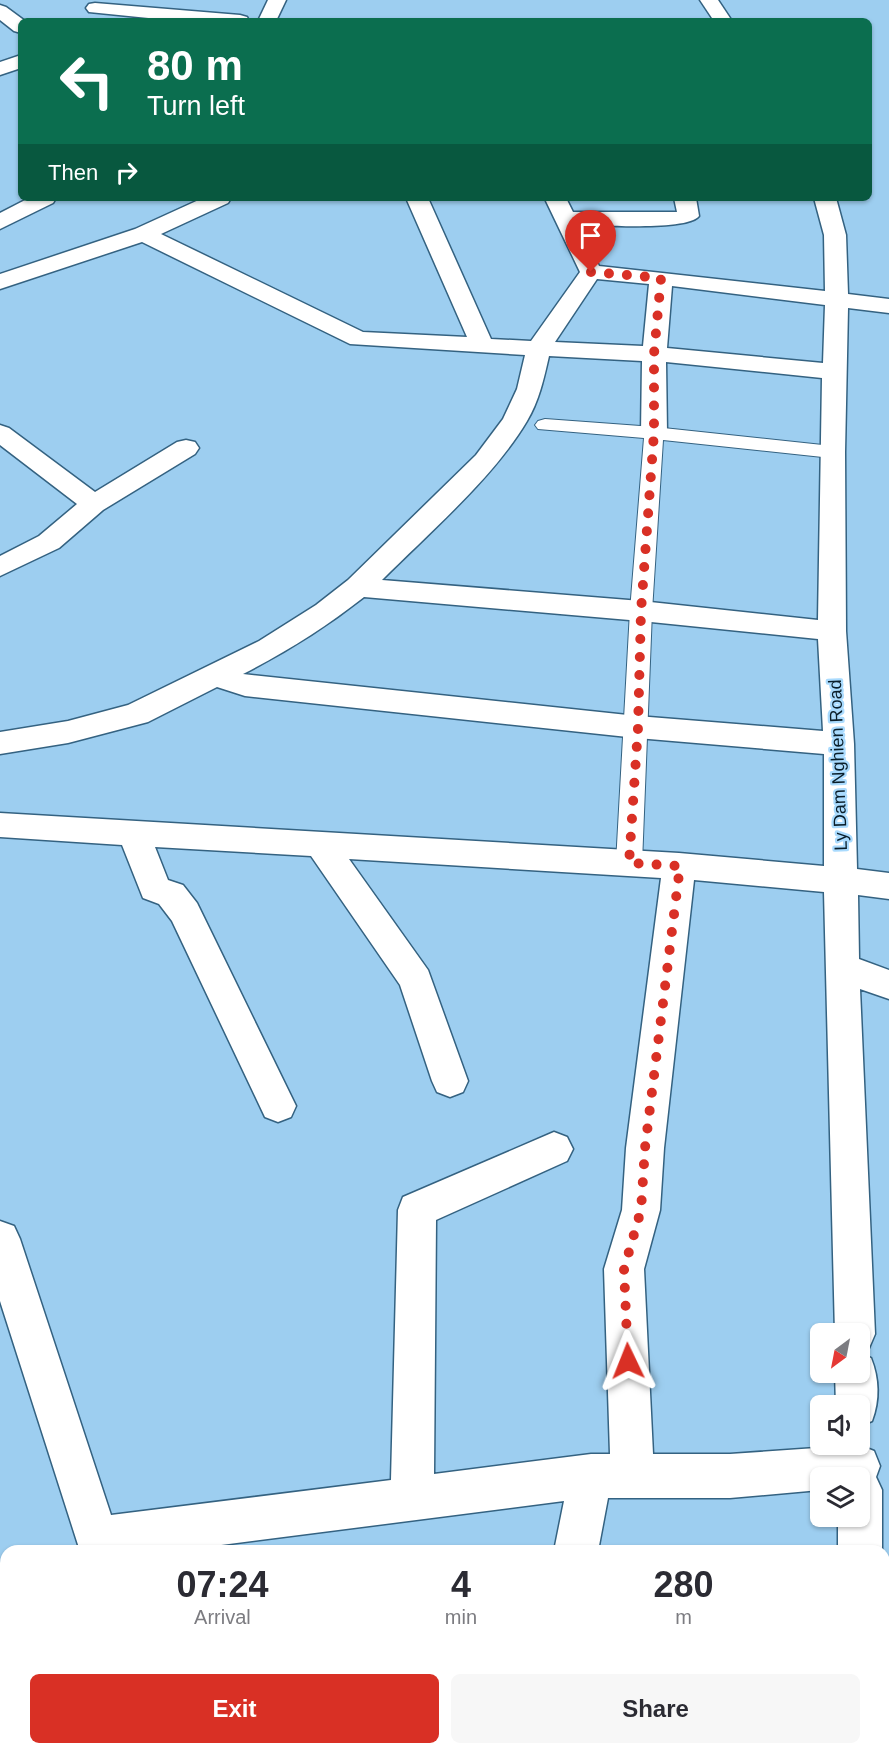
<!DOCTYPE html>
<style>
body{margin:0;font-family:Helvetica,sans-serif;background:#f7f7f7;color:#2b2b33;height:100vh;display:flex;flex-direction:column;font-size:22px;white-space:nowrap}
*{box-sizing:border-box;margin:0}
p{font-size:20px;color:#7c7c81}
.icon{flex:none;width:33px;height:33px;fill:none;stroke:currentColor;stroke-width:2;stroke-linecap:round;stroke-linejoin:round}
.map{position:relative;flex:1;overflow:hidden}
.panel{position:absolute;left:0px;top:1545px;width:890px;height:210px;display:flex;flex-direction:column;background:#fff;border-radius:18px 18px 0 0;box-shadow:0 2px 4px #0004}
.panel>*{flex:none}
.hud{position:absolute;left:18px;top:18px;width:854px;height:183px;border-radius:9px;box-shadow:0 2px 4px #0004;background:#0b6e4f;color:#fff;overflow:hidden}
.needle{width:39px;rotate:212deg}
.controls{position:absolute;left:810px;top:1323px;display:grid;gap:12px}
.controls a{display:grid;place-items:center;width:60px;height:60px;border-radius:9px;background:#fff;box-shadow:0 2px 4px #0004;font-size:30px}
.pin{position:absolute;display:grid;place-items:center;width:51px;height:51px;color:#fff;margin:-62px -26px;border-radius:50% 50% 50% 0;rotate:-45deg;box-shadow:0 0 6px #0007}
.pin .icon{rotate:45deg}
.me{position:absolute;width:66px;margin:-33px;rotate:358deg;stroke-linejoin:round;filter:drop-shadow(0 0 4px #0008)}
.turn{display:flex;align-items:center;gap:21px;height:126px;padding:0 30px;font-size:27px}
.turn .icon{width:78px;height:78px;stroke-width:2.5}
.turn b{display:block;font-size:42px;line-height:51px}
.then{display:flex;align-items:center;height:57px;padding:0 30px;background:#0003;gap:12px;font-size:22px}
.eta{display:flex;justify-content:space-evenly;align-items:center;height:102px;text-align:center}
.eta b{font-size:36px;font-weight:800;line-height:42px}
.action{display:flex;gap:12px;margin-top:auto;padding:12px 30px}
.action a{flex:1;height:69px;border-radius:9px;background:#d93025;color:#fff;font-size:24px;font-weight:800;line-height:69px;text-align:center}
.action a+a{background:#f7f7f7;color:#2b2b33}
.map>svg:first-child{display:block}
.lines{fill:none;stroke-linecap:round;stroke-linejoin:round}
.service-casing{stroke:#346281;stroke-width:2}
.minor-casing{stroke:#346281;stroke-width:3}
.service{fill:#fff;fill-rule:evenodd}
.minor{fill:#fff;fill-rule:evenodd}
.route{stroke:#d93025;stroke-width:10;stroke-dasharray:0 18}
.labels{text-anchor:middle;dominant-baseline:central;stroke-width:4.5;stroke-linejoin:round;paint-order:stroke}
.street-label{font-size:18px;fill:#0a1e2a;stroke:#aadbfe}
</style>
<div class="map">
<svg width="889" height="1755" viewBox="0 0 889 1755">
<rect width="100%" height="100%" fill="#9dcef0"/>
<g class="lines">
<g class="service-casing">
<polygon id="service" points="545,419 654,427 832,446 839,448 842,452 839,456 832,458 663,440 652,611 642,863 638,870 629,873 620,870 616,863 630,611 644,438 538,429 535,425 538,421"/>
</g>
<g class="minor-casing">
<g id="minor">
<polygon points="268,0 286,0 276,21 258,21"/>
<polygon points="700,0 718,0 732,21 714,21"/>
<polygon points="95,3 240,15 247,17 249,21 178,21 89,12 86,8 89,4"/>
<polygon points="0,5 6,7 25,21 21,21 21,33 14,31 0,20"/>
<polygon points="21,55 21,68 0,75 0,62"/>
<polygon points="29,198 56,198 53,203 0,229 0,213"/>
<path d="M 203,198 L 231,198 L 228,203 L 161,234 L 363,332 L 467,337 L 406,198 L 428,198 L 491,339 L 531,341 L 580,272 L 546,201 L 548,198 L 566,198 L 573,212 L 677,212 L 674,198 L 696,198 L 699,216 C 688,231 601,225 579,225 L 599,266 L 825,291 L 824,235 L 814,198 L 836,198 L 846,235 L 848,294 L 889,299 L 889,313 L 848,308 L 845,452 L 846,631 L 854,744 L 857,869 L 889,873 L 889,899 L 858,895 L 859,959 L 889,970 L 889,999 L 860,989 L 875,1334 L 869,1348 L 860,1352 L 860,1334 L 835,1334 L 824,892 L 694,880 L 664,1148 L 660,1210 L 644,1269 L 653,1454 L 730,1454 L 859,1445 L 874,1451 L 880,1466 L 876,1477 L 882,1490 L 882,1551 L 838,1551 L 838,1516 L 860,1516 L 860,1478 L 820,1478 L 820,1490 L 730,1498 L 608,1498 L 598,1551 L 554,1551 L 564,1501 L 175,1551 L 80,1551 L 0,1301 L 0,1221 L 14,1226 L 20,1239 L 111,1515 L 391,1480 L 398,1210 L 403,1197 L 554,1132 L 567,1137 L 573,1149 L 567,1161 L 436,1220 L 434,1474 L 591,1454 L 610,1454 L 604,1269 L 622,1210 L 626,1148 L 661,878 L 349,859 L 428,970 L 468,1081 L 463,1092 L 450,1097 L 437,1092 L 432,1081 L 400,985 L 311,856 L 155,847 L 168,880 L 183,885 L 197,903 L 296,1106 L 291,1117 L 278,1122 L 265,1117 L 172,921 L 159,904 L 143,898 L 122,845 L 0,837 L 0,813 L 679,853 L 824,866 L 824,754 L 637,738 L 245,696 L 217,687 L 148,722 L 68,743 L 0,754 L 0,732 L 68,721 L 128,705 L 259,641 L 316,605 L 348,580 L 476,455 L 503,419 L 517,389 L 525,355 L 350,344 L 142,242 L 0,289 L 0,274 L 135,229 ZM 597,279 L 649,284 L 643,346 L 555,342 ZM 672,286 L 825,305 L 823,363 L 667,348 ZM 549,356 L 642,361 L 641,433 L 645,438 L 654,441 L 663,438 L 667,433 L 666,362 L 822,378 L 818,620 L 641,601 L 382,580 C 429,533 494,477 527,421 C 539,401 544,378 549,356 ZM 364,597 L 641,621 L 818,639 L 823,731 L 637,716 L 243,674 C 286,652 326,627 364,597 Z"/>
<polygon points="0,425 9,428 95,492 177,442 186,440 195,442 199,448 195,454 103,510 59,548 0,576 0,556 39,536 77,504 0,445"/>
<path d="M 860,1353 L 871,1358 C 879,1378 880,1400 872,1421 L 860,1426 L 860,1406 L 836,1406 L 835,1372 L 860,1372 Z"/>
<polygon points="884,1738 888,1755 840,1755 840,1749 884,1749"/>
<polygon points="514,1749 562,1749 561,1755 513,1755"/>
</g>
</g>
<use href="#service" class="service"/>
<use href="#minor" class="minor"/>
</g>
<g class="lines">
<polyline class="route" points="591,272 661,278 654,354 654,433 641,611 638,728 629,863 680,866 645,1148 641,1210 624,1269 628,1361"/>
</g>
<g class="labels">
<g class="street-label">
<text transform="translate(838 765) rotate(-92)">Ly Dam Nghien Road</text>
</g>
</g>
</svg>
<div class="controls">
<a><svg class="needle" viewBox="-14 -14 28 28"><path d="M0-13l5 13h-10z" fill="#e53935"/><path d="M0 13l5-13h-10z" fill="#7c7c81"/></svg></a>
<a><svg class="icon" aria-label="sound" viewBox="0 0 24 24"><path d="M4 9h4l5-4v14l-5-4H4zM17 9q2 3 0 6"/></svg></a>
<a><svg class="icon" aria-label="layers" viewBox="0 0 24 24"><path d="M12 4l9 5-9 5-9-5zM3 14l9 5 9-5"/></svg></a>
</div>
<div class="pin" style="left:591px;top:272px;background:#d93025"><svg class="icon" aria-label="arrive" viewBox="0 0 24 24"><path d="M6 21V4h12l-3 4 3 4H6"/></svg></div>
<svg class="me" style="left:628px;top:1361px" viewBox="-20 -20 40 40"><path d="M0-17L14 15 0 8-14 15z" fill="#d93025" stroke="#fff" stroke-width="4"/></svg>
<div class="hud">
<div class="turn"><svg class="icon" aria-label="left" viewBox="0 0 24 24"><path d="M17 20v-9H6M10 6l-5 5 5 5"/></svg><div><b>80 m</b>Turn left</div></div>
<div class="then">Then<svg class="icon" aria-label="right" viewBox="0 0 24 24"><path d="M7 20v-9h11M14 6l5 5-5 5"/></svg></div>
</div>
<section class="panel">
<div class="eta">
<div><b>07:24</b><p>Arrival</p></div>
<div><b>4</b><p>min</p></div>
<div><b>280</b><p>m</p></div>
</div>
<div class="action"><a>Exit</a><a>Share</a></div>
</section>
</div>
